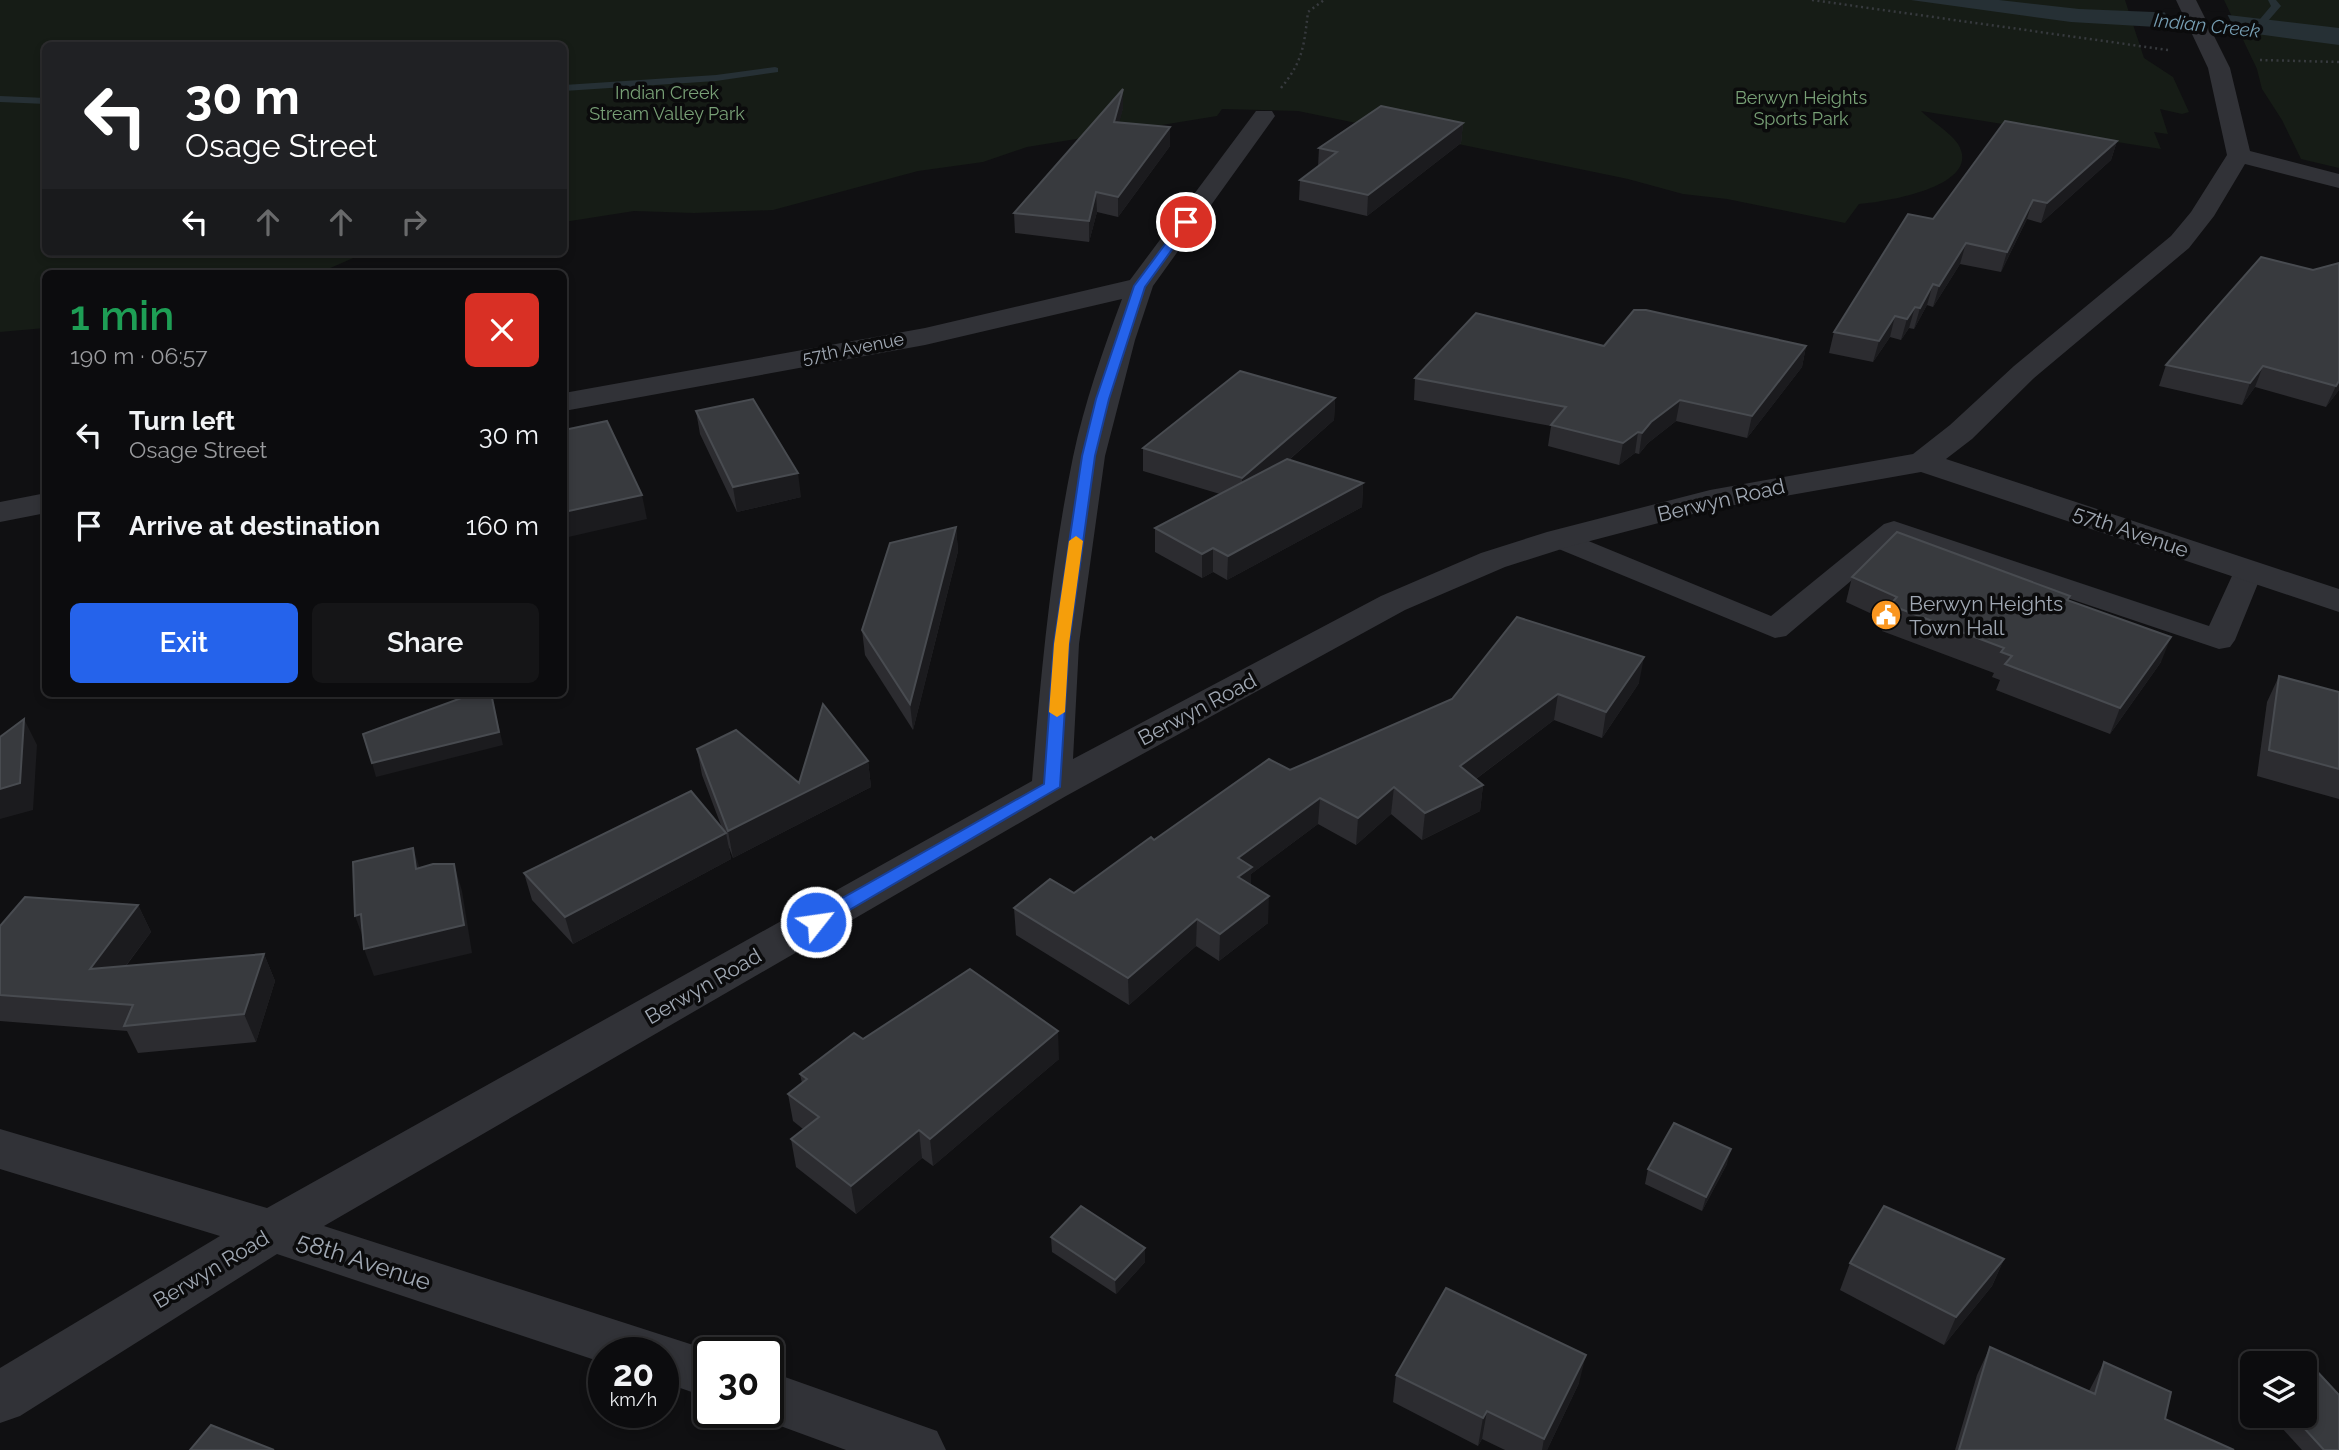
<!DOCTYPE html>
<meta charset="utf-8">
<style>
body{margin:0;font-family:Raleway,sans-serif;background:#151517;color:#f1f3f6;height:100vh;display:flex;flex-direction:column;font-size:26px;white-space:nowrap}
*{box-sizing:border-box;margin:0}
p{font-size:23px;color:#9a9b9e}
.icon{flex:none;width:38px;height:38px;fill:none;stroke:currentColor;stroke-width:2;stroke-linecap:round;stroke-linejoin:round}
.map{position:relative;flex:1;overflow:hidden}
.sheet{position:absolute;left:42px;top:270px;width:525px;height:427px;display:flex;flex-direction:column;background:#0c0c0e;border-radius:10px;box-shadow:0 4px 10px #0003,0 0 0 2px #2c2c2e}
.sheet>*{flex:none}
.banner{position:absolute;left:42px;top:42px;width:525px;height:214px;border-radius:10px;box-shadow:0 4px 10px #0003,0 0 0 2px #2c2c2e;background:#202124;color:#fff;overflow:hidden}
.buttons{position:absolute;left:2240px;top:1351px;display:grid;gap:14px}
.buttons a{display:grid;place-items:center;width:77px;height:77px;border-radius:10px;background:#0c0c0e;box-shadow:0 4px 10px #0003,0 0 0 2px #2c2c2e;font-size:35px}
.speed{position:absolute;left:588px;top:1337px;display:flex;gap:14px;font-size:35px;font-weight:700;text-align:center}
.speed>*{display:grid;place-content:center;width:91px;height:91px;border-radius:50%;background:#0c0c0e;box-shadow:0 4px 10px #0003,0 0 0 2px #2c2c2e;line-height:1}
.speed small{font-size:18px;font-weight:400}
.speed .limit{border:4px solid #111;border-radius:10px;background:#fff;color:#111}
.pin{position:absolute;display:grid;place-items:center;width:60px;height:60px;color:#fff;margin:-30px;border:4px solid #fff;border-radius:50%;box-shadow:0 2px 7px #0007}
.me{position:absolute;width:77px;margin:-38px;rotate:60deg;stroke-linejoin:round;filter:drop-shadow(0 0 5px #0008)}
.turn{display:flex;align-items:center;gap:24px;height:147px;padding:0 28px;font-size:32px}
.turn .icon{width:91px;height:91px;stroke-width:2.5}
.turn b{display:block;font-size:49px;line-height:60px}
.lanes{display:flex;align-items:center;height:66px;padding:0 28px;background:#0003;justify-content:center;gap:35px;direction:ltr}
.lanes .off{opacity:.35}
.round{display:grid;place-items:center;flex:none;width:74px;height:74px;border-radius:10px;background:#151517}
.summary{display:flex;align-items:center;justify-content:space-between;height:119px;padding:0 28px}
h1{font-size:42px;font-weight:600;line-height:52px;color:#1e9e55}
.action{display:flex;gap:14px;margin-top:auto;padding:14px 28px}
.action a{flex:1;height:80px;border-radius:10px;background:#2563eb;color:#fff;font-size:28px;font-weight:600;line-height:80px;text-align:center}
.action a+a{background:#151517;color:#f1f3f6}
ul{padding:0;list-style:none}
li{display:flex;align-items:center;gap:21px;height:91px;padding:0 28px}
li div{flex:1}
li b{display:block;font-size:26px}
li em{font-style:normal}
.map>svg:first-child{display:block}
.green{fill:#161c16}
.water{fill:#263035}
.pier{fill:#101012}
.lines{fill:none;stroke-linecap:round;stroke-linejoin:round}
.stream{fill:#263035;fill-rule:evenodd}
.path{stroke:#373a3e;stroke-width:2.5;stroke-dasharray:2 3.5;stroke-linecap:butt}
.lane{fill:#313237;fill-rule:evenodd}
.street{fill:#313237;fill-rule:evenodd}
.wall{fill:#2c2c30}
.shaded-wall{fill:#1b1b1e}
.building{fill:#383a3e;stroke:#484b50;stroke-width:2}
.route{fill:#2563eb;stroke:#184099;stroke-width:2}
.slow{fill:#f59e0b}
.labels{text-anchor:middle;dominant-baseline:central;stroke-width:7;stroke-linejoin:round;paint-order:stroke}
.far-park-label{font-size:18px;fill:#78a076;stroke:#0b0b0c}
.far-street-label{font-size:18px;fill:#a0a8b3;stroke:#0b0b0c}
.far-water-label{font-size:19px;font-style:italic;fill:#759cb1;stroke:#0b0b0c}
.street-label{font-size:21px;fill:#a0a8b3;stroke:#0b0b0c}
.poi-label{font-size:21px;fill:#a0a8b3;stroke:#0b0b0c;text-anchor:start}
.near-street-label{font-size:24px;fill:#a0a8b3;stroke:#0b0b0c}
</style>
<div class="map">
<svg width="2339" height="1450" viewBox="0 0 2339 1450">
<rect width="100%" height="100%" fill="#101012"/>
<g class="green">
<path d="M 0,0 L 2125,0 L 2144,58 L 2173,77 L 2189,112 L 2182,114 L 2160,109 L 2168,134 L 2154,132 L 2161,149 L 1921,111 C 1932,122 1949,131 1958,144 C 1984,187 1883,202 1859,204 L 1845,223 L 1727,199 L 1683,194 L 1628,179 L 1298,111 L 1222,109 L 1217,116 L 1027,147 L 983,162 L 918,171 L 773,210 L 694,213 L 634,211 L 564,222 L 564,46 L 46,46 L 46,252 L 378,252 L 360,255 L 319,273 L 46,273 L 45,328 L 0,332 Z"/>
<polygon points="2224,0 2339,0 2339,168 2301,159 2282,120 2262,89 2257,69"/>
</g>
<polygon class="water" points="1911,0 1999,0 2079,9 2228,15 2339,28 2339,45 2242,32 2071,22"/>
<polygon class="pier" points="2163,8 2226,12 2238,35 2173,31"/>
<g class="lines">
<g class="stream">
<polygon points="2268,0 2276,0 2281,6 2261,29 2255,29 2255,25 2271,6"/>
<polygon points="775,67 778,68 778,72 716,81 564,91 564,85 716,75"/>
<polygon points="0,96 46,98 46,104 0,102"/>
</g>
<g class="path">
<polyline points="1812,0 2168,50"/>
<polyline points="2260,60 2339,62"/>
<path d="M 1281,88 C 1303,61 1304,46 1308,12 L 1324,0"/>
</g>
<polygon class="lane" points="1894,521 2209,626 2237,565 2248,562 2259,565 2263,571 2235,640 2230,647 2219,649 1898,541 1786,636 1775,638 1549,545 1544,539 1549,533 1559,530 1569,533 1771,616 1884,524"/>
<g class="street">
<path d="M 2176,0 L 2196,0 L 2230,68 L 2250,151 L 2339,174 L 2339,188 L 2245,164 L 2214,216 L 2189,248 L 2034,378 L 1972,439 L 1946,459 L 2339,589 L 2339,612 L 1921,472 L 1712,509 L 1571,546 L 1505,567 L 1405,610 L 1066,796 L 324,1226 L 718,1353 L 709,1353 L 709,1398 L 663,1382 L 663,1353 L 604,1353 L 604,1363 L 277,1254 L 20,1416 L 0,1423 L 0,1368 L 220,1236 L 0,1169 L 0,1129 L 267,1208 L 1032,781 C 1041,673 1051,564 1073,457 C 1084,404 1103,350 1122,299 L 925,345 L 564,411 L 564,393 L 925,328 L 1130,280 L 1256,111 L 1272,111 L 1275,116 L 1153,286 L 1135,340 L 1105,456 L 1079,644 L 1073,759 L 1381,596 L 1481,553 L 1547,532 L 1710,490 L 1913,454 L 1950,425 L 2014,366 L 2171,236 L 2191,212 L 2227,155 L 2208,68 Z"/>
<polygon points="46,493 46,513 0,522 0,502"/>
<polygon points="768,1371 937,1431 946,1450 846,1450 748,1414 768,1412"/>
</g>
</g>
<g class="wall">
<polygon points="1123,108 1119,122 1170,146 1118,217 1097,212 1089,242 1015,233 1014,213"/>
<polygon points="1463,123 1461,143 1367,216 1299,200 1300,180 1318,167 1319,148"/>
<polygon points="2117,141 2111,160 2041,223 2027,219 2001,272 1960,264 1933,307 1927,305 1914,329 1909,328 1901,340 1890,337 1873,362 1829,353 1834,332 1933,219"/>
<polygon points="2261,257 2339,390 2326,407 2255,387 2242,405 2159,386 2166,365"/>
<polygon points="1604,346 1806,346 1802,367 1747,438 1676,421 1648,443 1639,454 1635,453 1619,465 1548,446 1551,426 1414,400 1415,378"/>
<polygon points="1335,398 1334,420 1289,460 1363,483 1362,507 1227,580 1213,572 1202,578 1155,552 1155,528 1220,494 1143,471 1143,448"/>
<polygon points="696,411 801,497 737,512 700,434"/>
<polygon points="956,527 958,551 913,730 865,655 862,630"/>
<polygon points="1852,577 2070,596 2069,600 2161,662 2110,734 1996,690 2000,680 1992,677 1994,673 1882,631 1885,620 1846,602"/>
<polygon points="2279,676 2339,692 2339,799 2257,776 2267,702"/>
<polygon points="1639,683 1602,738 1554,720 1476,779 1483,785 1480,811 1422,840 1391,814 1356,845 1318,824 1251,874 1251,885 1268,923 1219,961 1196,946 1129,1005 1016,935 1014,908 1074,893 1154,840 1290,770 1452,699"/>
<polygon points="697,749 799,783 868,761 871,787 733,858 728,845 731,859 573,944 532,900 524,873 722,828 702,775"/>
<polygon points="138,905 151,932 126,966 264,954 275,981 256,1042 138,1053 127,1031 0,1021 0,926"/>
<polygon points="863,1039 1059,1059 933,1166 922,1158 856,1214 796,1167 791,1139 803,1129 793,1121 788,1094 802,1083 800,1074"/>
<polygon points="1727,1164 1702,1211 1645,1184 1648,1169"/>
<polygon points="1051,1237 1145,1262 1116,1294 1052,1252"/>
<polygon points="2004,1259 1992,1286 1944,1345 1840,1290 1850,1263"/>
<polygon points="1990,1347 2089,1391 2104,1362 2165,1419 2234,1450 1955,1450 1977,1375"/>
<polygon points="2251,1369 2252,1369 2252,1395 2242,1383"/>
<polygon points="1396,1375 1579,1383 1547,1450 1505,1450 1482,1439 1478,1446 1393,1402"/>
<polygon points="2271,1416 2305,1416 2339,1450 2302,1450"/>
</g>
<g class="shaded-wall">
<polygon points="1123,89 1123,108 1115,141 1114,122"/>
<polygon points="1463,123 1461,143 1367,216 1368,195"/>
<polygon points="1170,127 1170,146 1118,217 1118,197"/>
<polygon points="2117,141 2111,160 2041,223 2047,203"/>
<polygon points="1096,192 1097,212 1089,242 1089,221"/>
<polygon points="2033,200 2027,219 2001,272 2007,252"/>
<polygon points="1966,243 1960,264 1933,307 1939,286"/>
<polygon points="1933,284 1927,305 1914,329 1920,308"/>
<polygon points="1915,307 1909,328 1901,340 1907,319"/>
<polygon points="1895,316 1890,337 1873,362 1879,341"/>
<polygon points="1806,346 1802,367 1747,438 1752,416"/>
<polygon points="2263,366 2255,387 2242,405 2250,383"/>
<polygon points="2339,381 2339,390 2326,407 2336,386"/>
<polygon points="1335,398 1334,420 1242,501 1242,478"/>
<polygon points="1680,400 1676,421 1648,443 1639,454 1642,433 1651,422"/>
<polygon points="1638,432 1635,453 1619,465 1623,443"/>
<polygon points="798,473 801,497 737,512 733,487"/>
<polygon points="1363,483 1362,507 1227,580 1228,556"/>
<polygon points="642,495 647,519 564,538 564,512"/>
<polygon points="956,527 958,551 913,730 910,704"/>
<polygon points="1213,548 1213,572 1202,578 1202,554"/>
<polygon points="2171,637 2161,662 2110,734 2120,708"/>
<polygon points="1644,657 1639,683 1602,738 1606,712"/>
<polygon points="491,693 503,745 376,777 372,763"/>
<polygon points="1558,694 1554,720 1457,793 1460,766"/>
<polygon points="24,719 37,745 33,810 0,819 0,789"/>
<polygon points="868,761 871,787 733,858 728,831"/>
<polygon points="1483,785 1480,811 1422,840 1425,813"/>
<polygon points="1394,787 1391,814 1356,845 1358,818"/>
<polygon points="1320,798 1318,824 1251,874 1251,893 1237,904 1238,858"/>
<polygon points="726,833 731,859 573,944 565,917"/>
<polygon points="413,848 422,875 416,869"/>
<polygon points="454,864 462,891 472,953 374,976 364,949"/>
<polygon points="1269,896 1268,923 1219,961 1220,934"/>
<polygon points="138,905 151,932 103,996 90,969"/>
<polygon points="361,914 365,943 355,916"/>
<polygon points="1197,919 1196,946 1129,1005 1128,978"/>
<polygon points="264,954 275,981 256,1042 244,1014"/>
<polygon points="1058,1031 1059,1059 933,1166 930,1139"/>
<polygon points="919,1130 922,1158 856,1214 851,1186"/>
<polygon points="1731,1149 1727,1164 1702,1211 1706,1197"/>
<polygon points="1145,1248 1145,1262 1116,1294 1115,1280"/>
<polygon points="2004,1259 1992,1286 1944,1345 1956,1317"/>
<polygon points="1586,1355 1579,1383 1547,1450 1542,1450 1544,1439"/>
<polygon points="1487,1411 1482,1439 1478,1446 1483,1418"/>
</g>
<g class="building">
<polygon points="1123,89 1114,122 1170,127 1118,197 1096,192 1089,221 1014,213"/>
<polygon points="1381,106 1463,123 1368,195 1300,180 1337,152 1319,148"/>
<polygon points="2005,121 2117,141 2047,203 2033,200 2007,252 1966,243 1939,286 1933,284 1920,308 1915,307 1907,319 1895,316 1879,341 1834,332 1908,214 1933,219"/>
<polygon points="2261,257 2313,270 2339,263 2339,381 2336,386 2263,366 2250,383 2166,365"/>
<polygon points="1634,310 1646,310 1806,346 1752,416 1680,400 1651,422 1642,433 1638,432 1623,443 1551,425 1566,407 1415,378 1476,313 1604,346"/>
<polygon points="1240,371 1335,398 1242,478 1143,448"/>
<polygon points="753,399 798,473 733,487 696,411"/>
<polygon points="607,421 642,495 564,512 564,430"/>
<polygon points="1287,459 1363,483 1228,556 1213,548 1202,554 1155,528"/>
<polygon points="956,527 910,704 862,630 890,543"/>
<polygon points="1897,532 2070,596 2067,600 2171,637 2120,708 2005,664 2012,656 2001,652 2004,648 1890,605 1897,597 1852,577"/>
<polygon points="1517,617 1644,657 1606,712 1558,694 1460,766 1483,785 1425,813 1394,787 1358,818 1320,798 1238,858 1252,867 1238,877 1269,896 1220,934 1197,919 1128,978 1014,908 1050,879 1074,893 1151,837 1154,840 1269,759 1290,770 1452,699"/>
<polygon points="2279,676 2339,692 2339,769 2269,750"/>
<polygon points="475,693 491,693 499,732 372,763 363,734"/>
<polygon points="823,704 868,761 728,831 697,749 736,730 799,783"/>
<polygon points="24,719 20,783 0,789 0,737"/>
<polygon points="691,791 726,833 565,917 524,873"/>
<polygon points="413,848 416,869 433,864 454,864 464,925 364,949 361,914 355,916 353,862"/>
<polygon points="25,897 138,905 90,969 264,954 244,1014 124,1026 133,1005 0,995 0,926"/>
<polygon points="970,969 1058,1031 930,1139 919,1130 851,1186 791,1139 819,1117 788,1094 807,1079 800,1074 854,1033 863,1039"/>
<polygon points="1674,1123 1731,1149 1706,1197 1648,1169"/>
<polygon points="1081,1206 1145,1248 1115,1280 1051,1237"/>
<polygon points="1884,1206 2004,1259 1956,1317 1850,1263"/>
<polygon points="1446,1288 1586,1355 1544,1439 1487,1411 1483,1418 1396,1375"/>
<polygon points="1990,1347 2095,1394 2104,1362 2171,1392 2165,1419 2234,1450 1959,1450"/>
<polygon points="2300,1353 2339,1395 2339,1450 2324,1450 2293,1416 2305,1416 2305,1363 2269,1363"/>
<polygon points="211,1425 274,1450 190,1450"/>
</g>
<polygon class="route" points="1183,220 1192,222 1145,287 1109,399 1095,456 1069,644 1060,787 822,926 809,926 807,922 809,917 1044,784 1054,644 1082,456 1096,399 1134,286"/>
<polygon class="slow" points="1076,536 1083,541 1069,644 1065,712 1057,717 1049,712 1054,644 1069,541"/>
<defs>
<g id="civic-disc" transform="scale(1.575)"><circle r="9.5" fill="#fa961f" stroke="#0b0b0c"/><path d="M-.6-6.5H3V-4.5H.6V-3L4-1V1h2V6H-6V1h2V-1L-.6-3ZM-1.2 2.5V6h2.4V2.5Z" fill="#fff"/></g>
</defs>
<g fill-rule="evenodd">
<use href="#civic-disc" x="1886" y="615"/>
</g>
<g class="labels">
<g class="far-park-label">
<text x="667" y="92">Indian Creek<tspan x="667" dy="21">Stream Valley Park</tspan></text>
<text x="1801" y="97">Berwyn Heights<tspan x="1801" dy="21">Sports Park</tspan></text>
</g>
<g class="far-street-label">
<text transform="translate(853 348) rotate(-11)">57th Avenue</text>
</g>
<g class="far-water-label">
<text transform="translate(2207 25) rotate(6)">Indian Creek</text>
</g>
<g class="street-label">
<text transform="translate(1721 500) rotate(-13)">Berwyn Road</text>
<text transform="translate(2131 531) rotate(19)">57th Avenue</text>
<text transform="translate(1197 709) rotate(-28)">Berwyn Road</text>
<text transform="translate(703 986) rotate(-30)">Berwyn Road</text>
<text transform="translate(211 1269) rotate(-31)">Berwyn Road</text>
</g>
<g class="poi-label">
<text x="1909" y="603">Berwyn Heights<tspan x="1909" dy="24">Town Hall</tspan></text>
</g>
<g class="near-street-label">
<text transform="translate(364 1261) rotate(18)">58th Avenue</text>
</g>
</g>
</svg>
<div class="buttons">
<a><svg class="icon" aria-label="layers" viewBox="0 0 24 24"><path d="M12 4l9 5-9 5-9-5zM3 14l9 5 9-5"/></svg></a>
</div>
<div class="speed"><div>20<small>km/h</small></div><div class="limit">30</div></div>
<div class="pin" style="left:1186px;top:222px;background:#d93025"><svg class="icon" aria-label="arrive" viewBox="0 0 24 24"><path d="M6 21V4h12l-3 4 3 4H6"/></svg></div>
<svg class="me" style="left:816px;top:922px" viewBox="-20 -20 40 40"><circle r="17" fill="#2563eb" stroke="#fff" stroke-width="3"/><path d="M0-11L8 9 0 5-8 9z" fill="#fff"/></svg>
<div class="banner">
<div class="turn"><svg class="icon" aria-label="left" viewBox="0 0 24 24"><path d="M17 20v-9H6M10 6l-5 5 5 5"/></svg><div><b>30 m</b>Osage Street</div></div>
<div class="lanes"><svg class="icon" aria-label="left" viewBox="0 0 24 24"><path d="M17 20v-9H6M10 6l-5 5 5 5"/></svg><svg class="icon off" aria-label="ahead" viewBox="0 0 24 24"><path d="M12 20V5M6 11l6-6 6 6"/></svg><svg class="icon off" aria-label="ahead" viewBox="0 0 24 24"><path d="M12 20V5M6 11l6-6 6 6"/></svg><svg class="icon off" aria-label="right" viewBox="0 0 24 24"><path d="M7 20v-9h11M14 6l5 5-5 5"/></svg></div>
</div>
<section class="sheet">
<div class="summary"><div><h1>1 min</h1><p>190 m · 06:57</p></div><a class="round" style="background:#d93025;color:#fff"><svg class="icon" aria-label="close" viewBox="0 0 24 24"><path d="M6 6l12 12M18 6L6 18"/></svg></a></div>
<ul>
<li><svg class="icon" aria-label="left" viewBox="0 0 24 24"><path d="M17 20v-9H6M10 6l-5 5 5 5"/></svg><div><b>Turn left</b><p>Osage Street</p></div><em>30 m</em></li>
<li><svg class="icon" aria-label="arrive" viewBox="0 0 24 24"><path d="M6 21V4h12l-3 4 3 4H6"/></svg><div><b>Arrive at destination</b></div><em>160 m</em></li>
</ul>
<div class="action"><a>Exit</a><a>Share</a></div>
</section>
</div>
